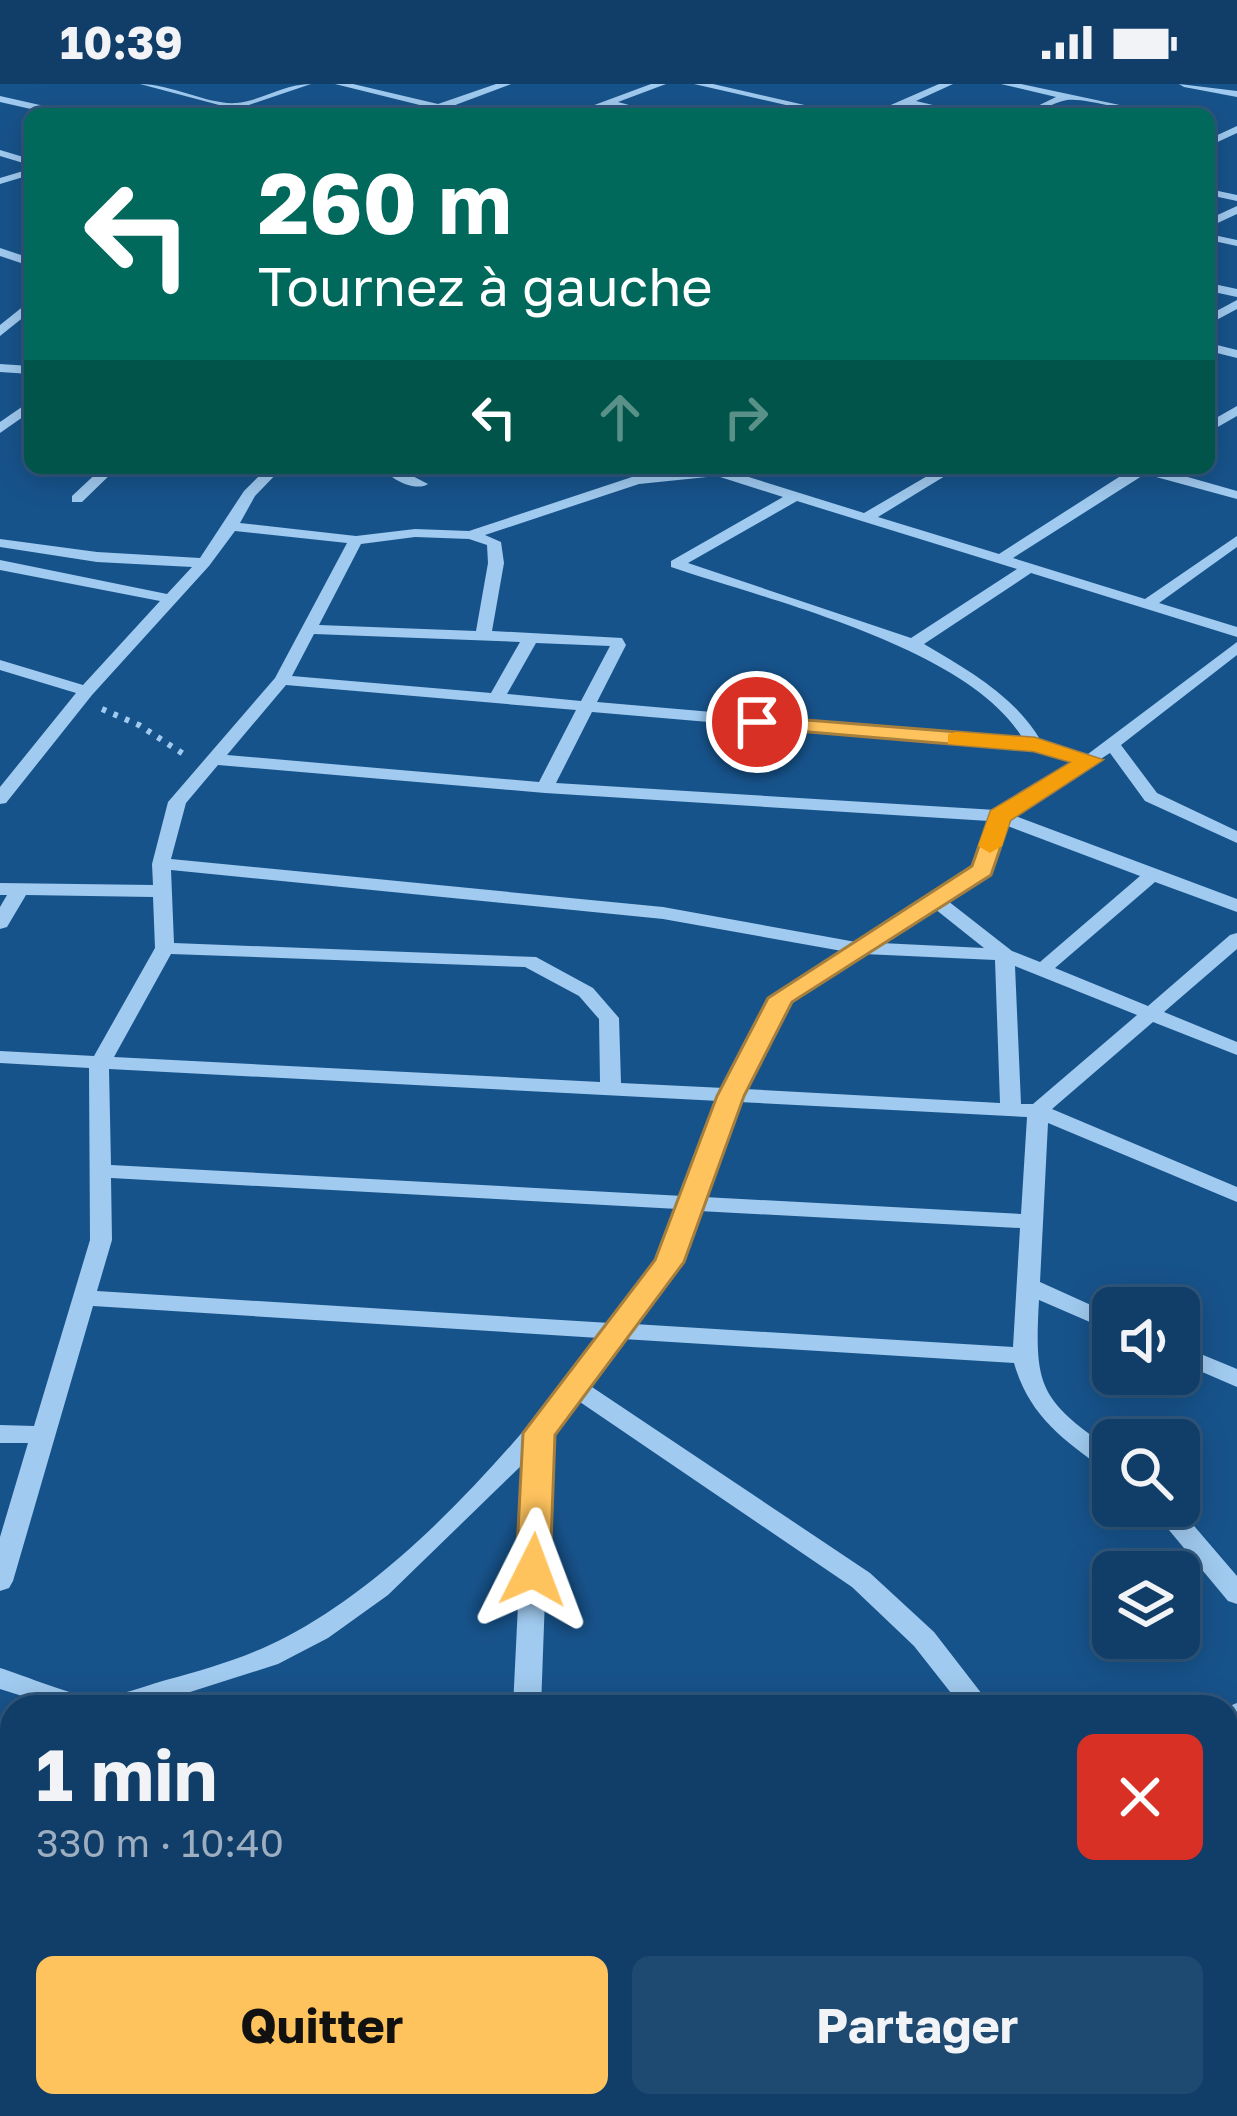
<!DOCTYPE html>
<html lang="fr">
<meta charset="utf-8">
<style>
body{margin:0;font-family:"Golos Text",sans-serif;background:#1e4971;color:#f1f3f6;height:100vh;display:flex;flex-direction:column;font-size:45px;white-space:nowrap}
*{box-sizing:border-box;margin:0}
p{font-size:39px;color:#9caec0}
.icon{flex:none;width:66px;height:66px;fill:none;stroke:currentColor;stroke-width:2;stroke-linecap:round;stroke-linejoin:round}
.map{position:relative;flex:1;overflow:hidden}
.details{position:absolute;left:0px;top:1611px;width:1239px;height:423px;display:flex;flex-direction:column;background:#113e68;border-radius:36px 36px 0 0;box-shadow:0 6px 30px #0003,0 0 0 3px #30577c}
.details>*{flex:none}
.guide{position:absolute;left:24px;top:24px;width:1191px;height:366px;border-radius:18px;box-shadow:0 6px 30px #0003,0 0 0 3px #30577c;background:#00695c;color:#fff;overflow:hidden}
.controls{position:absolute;left:1092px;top:1203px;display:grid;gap:24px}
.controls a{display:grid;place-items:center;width:108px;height:108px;border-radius:18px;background:#113e68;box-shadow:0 6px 30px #0003,0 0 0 3px #30577c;font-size:60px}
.pin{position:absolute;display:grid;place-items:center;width:102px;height:102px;color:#fff;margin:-51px;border:6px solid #fff;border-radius:50%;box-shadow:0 3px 12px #0007}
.me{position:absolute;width:132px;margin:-66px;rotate:3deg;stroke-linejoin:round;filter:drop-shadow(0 0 9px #0008)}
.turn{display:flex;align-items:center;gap:42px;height:252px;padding:0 36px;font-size:54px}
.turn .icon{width:156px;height:156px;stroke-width:2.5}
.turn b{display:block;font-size:84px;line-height:102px}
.lanes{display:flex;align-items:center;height:114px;padding:0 36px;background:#0003;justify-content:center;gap:60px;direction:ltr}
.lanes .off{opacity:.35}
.round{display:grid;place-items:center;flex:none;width:126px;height:126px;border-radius:18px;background:#1e4971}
.summary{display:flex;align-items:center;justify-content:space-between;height:204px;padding:0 36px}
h1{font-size:72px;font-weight:700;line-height:90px}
.primary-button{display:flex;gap:24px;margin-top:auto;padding:24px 36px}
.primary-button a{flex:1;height:138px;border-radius:18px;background:#ffc35e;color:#111;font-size:48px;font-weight:700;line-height:138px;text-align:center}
.primary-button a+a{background:#1e4971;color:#f1f3f6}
.status{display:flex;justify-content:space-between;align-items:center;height:84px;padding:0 60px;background:#113e68;direction:ltr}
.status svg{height:33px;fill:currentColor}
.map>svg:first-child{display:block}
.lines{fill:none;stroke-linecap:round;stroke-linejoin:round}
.path{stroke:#a0caef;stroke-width:6;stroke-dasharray:4.5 8;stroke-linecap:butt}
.minor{fill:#a0caef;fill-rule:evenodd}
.route{fill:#ffc35e;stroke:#a67f3d;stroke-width:3}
.slow{fill:#f59e0b}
</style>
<div class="status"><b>10:39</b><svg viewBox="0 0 49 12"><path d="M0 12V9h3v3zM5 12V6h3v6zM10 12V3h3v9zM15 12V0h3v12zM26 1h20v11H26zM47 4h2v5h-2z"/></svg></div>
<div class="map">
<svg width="1237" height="2032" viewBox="0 0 1237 2032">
<rect width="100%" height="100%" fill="#17538b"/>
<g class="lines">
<polyline class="path" points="102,625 139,641 188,673"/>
<g class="minor">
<path d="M 140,0 C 171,0 209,21 236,19 C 261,17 284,0 311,0 L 246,22 L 270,30 L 253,30 Z"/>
<polygon points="335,0 353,0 438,20 496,0 511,0 450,23 474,30 456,30"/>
<path d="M 651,0 L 666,0 L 618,18 L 662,30 C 644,30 628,23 610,23 C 597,22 584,30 570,30 Z"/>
<polygon points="694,0 713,0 844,30 825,30"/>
<path d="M 939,0 L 953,0 L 916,17 L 971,30 C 950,30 930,21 910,21 C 896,21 884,30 870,30 Z"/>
<path d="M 1001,0 L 1021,0 L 1162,30 C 1135,30 1085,13 1067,16 C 1050,19 1039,30 1021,30 L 1056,13 Z"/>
<polygon points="1179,0 1237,7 1237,13 1184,3"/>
<polygon points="0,12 71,28 72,30 53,30 0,18"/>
<polygon points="1237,42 1237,49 1209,62 1209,55"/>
<polygon points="0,66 30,75 30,81 0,72"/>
<polygon points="30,85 30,91 0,100 0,94"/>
<polygon points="1209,105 1237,111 1237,117 1209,111"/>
<polygon points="1237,122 1237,130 1209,143 1209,135"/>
<polygon points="1209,150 1237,156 1237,162 1209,156"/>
<polygon points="0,164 30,174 30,182 0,172"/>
<polygon points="1209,199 1237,205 1237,213 1209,207"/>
<polygon points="1237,216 1237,225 1209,240 1209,231"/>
<polygon points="30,217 30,228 0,252 0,241"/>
<polygon points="1209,259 1237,266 1237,274 1209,267"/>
<polygon points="0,280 30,282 30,290 0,288"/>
<polygon points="29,318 30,328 0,349 0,338"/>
<polygon points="1237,322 1237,332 1209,348 1209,338"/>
<polygon points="102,384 117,384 82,418 72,418 72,412"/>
<path d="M 267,384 L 282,384 L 255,412 L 240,439 L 356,452 L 415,445 L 469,447 L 632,393 L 697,384 L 723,385 L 864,429 L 941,384 L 958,384 L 878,433 L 999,470 L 1133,384 L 1156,384 L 1237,407 L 1237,415 L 1145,390 L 1013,474 L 1145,515 L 1237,452 L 1237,463 L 1159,519 L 1237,543 L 1237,553 L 1031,489 L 924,560 C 969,587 1014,611 1041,657 L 1088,670 L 1237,558 L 1237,571 L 1121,661 L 1157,709 L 1237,747 L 1237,759 L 1145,717 L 1110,669 L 1013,731 L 1237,815 L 1237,828 L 1155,798 L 1055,884 L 1148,922 L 1230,851 L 1237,849 L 1237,865 L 1164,928 L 1237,958 L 1237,971 L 1153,938 L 1052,1025 L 1237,1103 L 1237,1118 L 1048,1039 L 1040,1198 L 1113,1231 L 1113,1248 L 1039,1216 C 1034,1304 1040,1316 1113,1367 L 1113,1388 L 1104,1385 C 1062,1355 1029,1331 1014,1279 L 623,1255 L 589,1301 L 870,1489 L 934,1548 L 992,1623 L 962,1623 L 914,1562 L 852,1503 L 577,1316 L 551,1350 L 541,1623 L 513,1623 L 525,1378 L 388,1511 L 328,1554 L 278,1580 L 143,1623 L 57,1623 L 0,1605 L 0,1584 C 20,1590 79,1614 96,1614 C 113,1614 148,1601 166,1596 C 207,1585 248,1573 286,1553 C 407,1490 519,1357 599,1254 L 93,1222 L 13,1497 L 9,1504 L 0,1507 L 0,1453 L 28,1359 L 0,1359 L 0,1341 L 34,1342 L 90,1156 L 89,984 L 0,979 L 0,967 L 94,972 L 155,864 L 153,813 L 26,811 L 7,843 L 0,845 L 0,823 L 7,811 L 0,811 L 0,799 L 153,801 L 152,780 L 168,718 L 275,594 L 347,459 L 235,447 L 209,482 L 92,611 L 6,719 L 0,720 L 0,703 L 76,609 L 0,586 L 0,576 L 83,601 L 160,517 L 0,486 L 0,476 L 167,510 L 192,483 L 97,478 L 0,463 L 0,455 L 97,468 L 200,474 L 244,407 ZM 717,392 L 783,413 L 671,477 L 671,483 C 768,516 970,564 1023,655 L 597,618 L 626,561 L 622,554 L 492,547 L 504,479 L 501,458 L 485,451 L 639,400 ZM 797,417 L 1017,485 L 911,554 L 688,479 ZM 415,453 L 469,455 L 487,461 L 488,479 L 476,547 L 319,541 L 361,460 ZM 314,550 L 520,558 L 491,609 L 292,592 ZM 536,559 L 610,562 L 581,617 L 507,610 ZM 286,601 L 576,626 L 539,698 L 227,671 ZM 592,628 L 1034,666 L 1077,677 L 996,726 L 556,699 ZM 218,681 L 545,709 L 989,737 L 975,783 L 856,858 L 663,823 L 171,775 L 186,719 ZM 1005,741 L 1140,792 L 1040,878 L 1012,867 L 948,817 L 990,790 ZM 171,786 L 663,835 L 842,867 L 774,910 L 724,1004 L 621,999 L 619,934 L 593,904 L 536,873 L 174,859 ZM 935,825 L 984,864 L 881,859 ZM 171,870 L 525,883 L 579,912 L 599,935 L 600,998 L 114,973 ZM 864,870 L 995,876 L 1000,1019 L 745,1005 L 789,917 ZM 1015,882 L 1137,931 L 1033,1020 L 1021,1020 ZM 109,985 L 719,1017 L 683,1112 L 111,1081 ZM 739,1018 L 1027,1033 L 1021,1130 L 704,1113 ZM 111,1094 L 678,1125 L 658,1176 L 610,1239 L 97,1207 L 112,1156 ZM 699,1127 L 1020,1144 L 1013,1263 L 634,1240 L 680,1178 Z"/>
<path d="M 383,384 L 397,384 L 428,400 C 416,408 391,396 383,384 Z"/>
<polygon points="1179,1261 1237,1285 1237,1303 1179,1278"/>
<polygon points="1149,1422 1177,1422 1237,1492 1237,1520 1228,1517"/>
<polygon points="1237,1619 1237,1650 1227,1654 1227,1623"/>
<polygon points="12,1657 12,1681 0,1685 0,1661"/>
<polygon points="1227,1801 1237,1802 1237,1826 1227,1825"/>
<polygon points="0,1886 12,1889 12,1915 0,1912"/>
<polygon points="371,2022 403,2022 398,2032 366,2032"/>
<polygon points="679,2022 771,2022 776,2032 684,2032"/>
<polygon points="1085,2022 1117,2022 1116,2032 1084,2032"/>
</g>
</g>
<polygon class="route" points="757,632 1035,654 1102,676 1010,736 991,791 792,918 744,1012 684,1178 555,1351 550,1486 545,1495 533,1498 521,1495 516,1486 523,1349 655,1176 717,1012 768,914 972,782 991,727 1072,678 1034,667 749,643 749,633"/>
<polygon class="slow" points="956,648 1035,654 1102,676 1010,736 1002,762 990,769 978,762 991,727 1072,678 1034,667 948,660 948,650"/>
</svg>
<div class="controls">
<a><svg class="icon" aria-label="sound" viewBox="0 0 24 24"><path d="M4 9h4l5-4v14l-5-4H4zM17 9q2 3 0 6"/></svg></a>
<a><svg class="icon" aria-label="search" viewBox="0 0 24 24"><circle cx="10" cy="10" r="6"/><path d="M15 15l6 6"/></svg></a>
<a><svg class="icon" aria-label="layers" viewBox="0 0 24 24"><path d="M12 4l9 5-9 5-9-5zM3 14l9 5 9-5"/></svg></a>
</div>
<div class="pin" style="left:757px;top:638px;background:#d93025"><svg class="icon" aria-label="arrive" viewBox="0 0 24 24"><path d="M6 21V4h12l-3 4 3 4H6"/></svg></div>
<svg class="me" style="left:533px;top:1486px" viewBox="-20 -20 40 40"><path d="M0-17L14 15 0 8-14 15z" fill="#ffc35e" stroke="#fff" stroke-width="4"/></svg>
<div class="guide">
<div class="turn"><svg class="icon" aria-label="left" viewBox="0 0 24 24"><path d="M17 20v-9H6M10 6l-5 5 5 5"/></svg><div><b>260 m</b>Tournez à gauche</div></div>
<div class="lanes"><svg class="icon" aria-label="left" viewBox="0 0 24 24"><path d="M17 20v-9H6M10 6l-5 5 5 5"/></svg><svg class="icon off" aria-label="ahead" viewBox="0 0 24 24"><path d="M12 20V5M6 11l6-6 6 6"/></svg><svg class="icon off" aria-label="right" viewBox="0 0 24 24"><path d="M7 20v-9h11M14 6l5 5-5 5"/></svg></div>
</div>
<section class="details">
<div class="summary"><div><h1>1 min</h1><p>330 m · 10:40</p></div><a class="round" style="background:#d93025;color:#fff"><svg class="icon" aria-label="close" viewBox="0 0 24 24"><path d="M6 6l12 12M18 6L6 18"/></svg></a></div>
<div class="primary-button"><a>Quitter</a><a>Partager</a></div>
</section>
</div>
